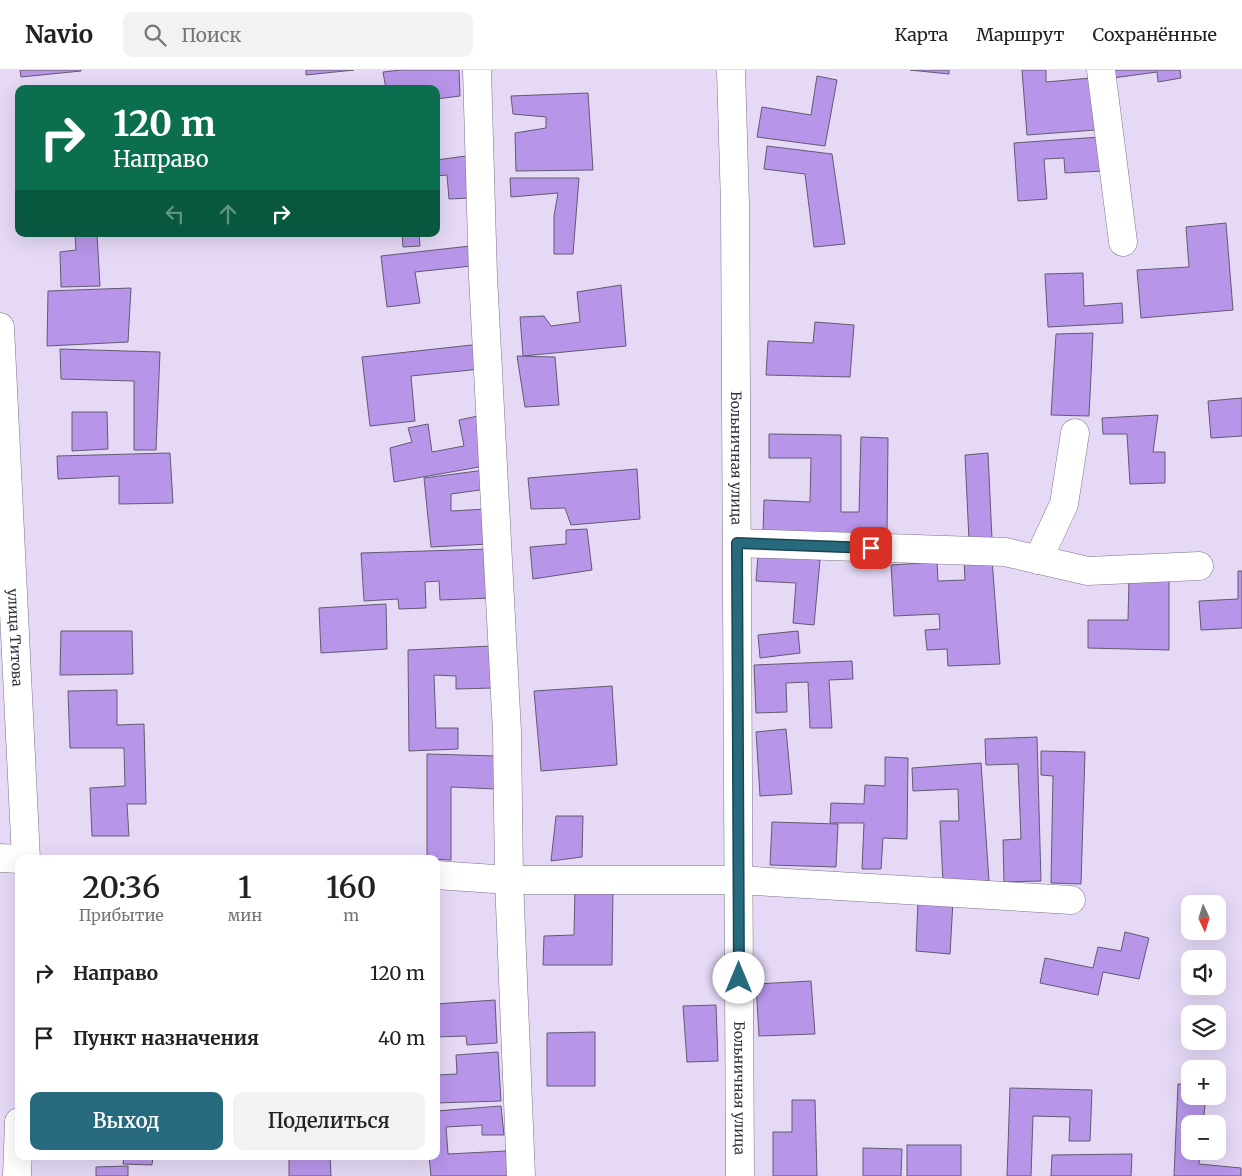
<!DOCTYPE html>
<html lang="ru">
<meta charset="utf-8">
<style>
body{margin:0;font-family:Merriweather,serif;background:#f2f2f2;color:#222;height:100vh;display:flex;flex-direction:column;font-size:19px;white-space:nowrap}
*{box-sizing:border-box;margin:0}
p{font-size:16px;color:#767676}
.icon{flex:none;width:28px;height:28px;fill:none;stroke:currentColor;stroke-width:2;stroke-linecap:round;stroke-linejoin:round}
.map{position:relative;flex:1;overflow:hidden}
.panel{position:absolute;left:15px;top:785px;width:425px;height:305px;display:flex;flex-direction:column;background:#fff;border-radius:10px;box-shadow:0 5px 20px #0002}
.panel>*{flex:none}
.banner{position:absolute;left:15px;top:15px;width:425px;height:152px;border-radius:10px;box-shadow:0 5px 20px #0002;background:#0b6e4f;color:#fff;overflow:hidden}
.needle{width:32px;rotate:176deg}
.buttons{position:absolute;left:1181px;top:825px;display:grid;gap:10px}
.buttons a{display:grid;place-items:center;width:45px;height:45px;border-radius:10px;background:#fff;box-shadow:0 5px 20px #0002;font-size:25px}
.pin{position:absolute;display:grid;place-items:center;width:42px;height:42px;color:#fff;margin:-21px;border-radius:10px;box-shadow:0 2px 8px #0006}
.me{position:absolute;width:55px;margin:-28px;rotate:0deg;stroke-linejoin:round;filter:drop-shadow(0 0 4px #0008)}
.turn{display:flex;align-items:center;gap:18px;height:105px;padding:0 15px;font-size:22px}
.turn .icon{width:65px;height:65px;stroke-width:2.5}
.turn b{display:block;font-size:35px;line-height:42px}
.lanes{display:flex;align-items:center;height:48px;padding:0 15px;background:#0003;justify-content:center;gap:25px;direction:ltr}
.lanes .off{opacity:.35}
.eta{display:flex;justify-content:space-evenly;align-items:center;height:85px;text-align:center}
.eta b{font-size:30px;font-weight:600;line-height:35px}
.cta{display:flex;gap:10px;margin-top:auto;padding:10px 15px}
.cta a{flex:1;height:58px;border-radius:10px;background:#286a7d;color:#fff;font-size:20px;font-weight:600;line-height:58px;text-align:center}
.cta a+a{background:#f2f2f2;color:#222}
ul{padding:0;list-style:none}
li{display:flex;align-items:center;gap:15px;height:65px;padding:0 15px}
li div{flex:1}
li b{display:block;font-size:19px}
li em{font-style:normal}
header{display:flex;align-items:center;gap:30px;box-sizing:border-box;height:70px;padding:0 25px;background:#fff;border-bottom:1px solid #e0e0e0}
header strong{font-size:24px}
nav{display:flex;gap:28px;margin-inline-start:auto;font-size:18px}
.search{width:350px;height:45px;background:#f2f2f2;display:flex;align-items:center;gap:12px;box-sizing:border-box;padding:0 18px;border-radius:10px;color:#767676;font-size:19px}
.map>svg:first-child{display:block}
.building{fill:#b795e9;stroke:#635a72}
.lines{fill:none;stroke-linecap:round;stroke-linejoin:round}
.minor-casing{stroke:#7c728b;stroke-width:29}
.minor{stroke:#fff;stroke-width:28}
.route-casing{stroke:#1a4551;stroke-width:12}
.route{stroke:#286a7d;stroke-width:9}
.labels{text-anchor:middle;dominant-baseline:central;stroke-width:4;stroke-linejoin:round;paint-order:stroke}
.street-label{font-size:14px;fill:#332f3a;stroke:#fff}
</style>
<header>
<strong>Navio</strong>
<div class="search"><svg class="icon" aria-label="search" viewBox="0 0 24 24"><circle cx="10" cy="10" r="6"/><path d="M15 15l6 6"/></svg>Поиск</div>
<nav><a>Карта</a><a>Маршрут</a><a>Сохранённые</a></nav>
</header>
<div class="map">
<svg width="1242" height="1106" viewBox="0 0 1242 1106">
<rect width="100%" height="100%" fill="#e5d9f6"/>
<g class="building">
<polygon points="20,0 81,0 81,1 21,7"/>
<polygon points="306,0 354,0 306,5"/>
<polygon points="401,0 459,0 460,26 436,29 436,19 386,19 383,2"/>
<polygon points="910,0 949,0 949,4"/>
<polygon points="1022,0 1046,0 1046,12 1091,8 1096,60 1027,65"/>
<polygon points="1112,0 1180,0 1181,8 1158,12 1157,2 1113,8"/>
<polygon points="817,6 837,10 825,76 757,67 762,37 811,45"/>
<polygon points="588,23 593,100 516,101 515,63 546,58 546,47 513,44 511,26"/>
<polygon points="1100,67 1103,101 1065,103 1064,88 1044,89 1047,129 1018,131 1014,73"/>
<polygon points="767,76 832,84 845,174 814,177 805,104 764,99"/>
<polygon points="466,86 469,128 449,129 447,105 436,106 436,90"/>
<polygon points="510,108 579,108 573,184 554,184 554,146 558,123 511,127"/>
<polygon points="1226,153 1233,240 1141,248 1137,200 1189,197 1186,157"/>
<polygon points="75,164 97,164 100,216 61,217 60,182 76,180"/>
<polygon points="402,164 419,164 420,176 403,177"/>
<polygon points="470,176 472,196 415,202 420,233 387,237 381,186"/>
<polygon points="1083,203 1084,236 1122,233 1123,253 1048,257 1045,204"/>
<polygon points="621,215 626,276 523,286 520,247 544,246 551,256 580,252 577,222"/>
<polygon points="131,218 128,272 47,276 48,221"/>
<polygon points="815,252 854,255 850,307 766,305 768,271 813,273"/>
<polygon points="1093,263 1089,346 1051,345 1056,264"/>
<polygon points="481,274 481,299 411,306 415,351 370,356 362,287"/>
<polygon points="60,279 160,282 156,380 134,380 134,311 61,309"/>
<polygon points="517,286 555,287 559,335 525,337"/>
<polygon points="1242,328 1242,366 1211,368 1208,331"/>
<polygon points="72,342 107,342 108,379 72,381"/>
<polygon points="1158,345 1153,382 1165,382 1165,413 1130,414 1127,364 1103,364 1102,348"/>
<polygon points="478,346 485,396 394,412 390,378 412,372 408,358 428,354 432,382 464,376 459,350"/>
<polygon points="769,364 841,365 841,442 859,442 861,367 888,368 887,465 763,464 764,430 810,432 811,388 769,388"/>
<polygon points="170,383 173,433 119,434 119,406 58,409 57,386"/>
<polygon points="988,383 992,469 969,470 965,385"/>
<polygon points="637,399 640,449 571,455 565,438 531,439 528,408"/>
<polygon points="485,400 487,419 451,424 451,441 487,439 489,474 431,477 424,408"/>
<polygon points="587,459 592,500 533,509 530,477 566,474 566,460"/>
<polygon points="490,479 491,528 440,530 439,511 425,512 426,538 399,539 398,529 364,531 361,483"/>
<polygon points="758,485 820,490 814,555 793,553 796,513 756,511"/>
<polygon points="992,490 1000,594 948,596 947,579 927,580 925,560 940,559 939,544 894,546 891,495 937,492 938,511 965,510 964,491"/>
<polygon points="1238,501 1242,501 1242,558 1201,560 1199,531 1238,529"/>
<polygon points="1129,509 1169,509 1169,580 1088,578 1088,550 1128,550"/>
<polygon points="386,534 387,579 321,583 319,538"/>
<polygon points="61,561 132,561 133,604 60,605"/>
<polygon points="798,561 800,583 760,588 758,565"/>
<polygon points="491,576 493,618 456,619 456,606 434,605 436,658 458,658 458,679 409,681 408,580"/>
<polygon points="852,591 853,609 829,610 832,658 810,658 808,612 786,613 787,642 756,643 754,595"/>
<polygon points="612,616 617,695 541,701 534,621"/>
<polygon points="117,620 117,655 144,654 146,734 127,734 129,766 92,766 90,718 125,716 124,678 70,678 68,621"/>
<polygon points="786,659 792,724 760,726 756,662"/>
<polygon points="1037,667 1041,811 1004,812 1003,770 1021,769 1018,694 986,695 985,669"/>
<polygon points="1041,681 1085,682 1081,814 1051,813 1053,706 1041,705"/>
<polygon points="427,684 496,686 496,719 451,717 451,790 427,789"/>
<polygon points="885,687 908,688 907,769 883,768 881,799 862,799 864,753 830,753 831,733 864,734 865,715 885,716"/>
<polygon points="981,693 989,811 943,813 940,751 959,751 958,719 913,721 912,698"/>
<polygon points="556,746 583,746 582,787 551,791"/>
<polygon points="772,752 838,754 836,797 770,795"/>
<polygon points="613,815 612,895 543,895 544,866 574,865 575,817"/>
<polygon points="918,830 953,831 950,884 916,881"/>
<polygon points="1125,862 1149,868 1139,909 1103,902 1098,925 1040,913 1045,888 1093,898 1098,877 1121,881"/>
<polygon points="811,911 815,964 759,966 756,914"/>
<polygon points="495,930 497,973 467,975 466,966 436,967 436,934"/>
<polygon points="716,935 718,991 687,992 683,936"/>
<polygon points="595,962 595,1016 547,1016 547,963"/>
<polygon points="498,982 501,1031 436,1033 436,1005 457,1004 456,985"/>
<polygon points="1178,1014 1190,1014 1190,1026 1206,1026 1203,1054 1190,1054 1190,1081 1200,1081 1199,1094 1241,1098 1241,1106 1174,1106"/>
<polygon points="1010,1018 1092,1020 1090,1071 1069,1071 1070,1047 1033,1046 1031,1106 1007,1106"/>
<polygon points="792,1030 815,1030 817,1106 773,1106 773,1062 792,1062"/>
<polygon points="501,1036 504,1065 482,1065 482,1055 446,1057 448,1084 506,1081 509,1106 431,1106 429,1086 436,1086 436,1041"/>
<rect x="907" y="1075" width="54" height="31"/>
<polygon points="863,1078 902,1079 901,1106 863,1106"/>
<polygon points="1132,1084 1131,1106 1051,1106 1052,1085"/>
<polygon points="124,1086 153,1086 152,1095 123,1094"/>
<polygon points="289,1086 330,1086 331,1106 289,1106"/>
<polygon points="128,1096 128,1106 96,1106 96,1097"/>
</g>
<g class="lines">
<g class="minor-casing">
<g id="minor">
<polyline points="477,0 483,206 507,662 509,810 521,1106"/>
<path id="s1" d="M 731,0 L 735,135 L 740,1106"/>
<polyline points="1101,0 1123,172"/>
<path id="s2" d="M 0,257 L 26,789"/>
<polyline points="737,473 1005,482 1088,501 1199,496"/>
<polyline points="1038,490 1064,434 1075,363"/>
<polyline points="0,788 19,789"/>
<polyline points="436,805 509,810 738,810 1071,830"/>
<polyline points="17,1106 19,1052"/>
</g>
</g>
<use href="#minor" class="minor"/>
</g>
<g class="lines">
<g class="route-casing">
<polyline id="route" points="739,908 737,473 871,478"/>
</g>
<use href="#route" class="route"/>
</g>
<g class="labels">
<g class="street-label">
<text stroke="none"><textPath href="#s1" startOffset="388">Больничная улица</textPath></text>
<text stroke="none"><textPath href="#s2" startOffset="311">улица Титова</textPath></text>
<text stroke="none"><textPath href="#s1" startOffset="1018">Больничная улица</textPath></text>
</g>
</g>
</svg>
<div class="buttons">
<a><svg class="needle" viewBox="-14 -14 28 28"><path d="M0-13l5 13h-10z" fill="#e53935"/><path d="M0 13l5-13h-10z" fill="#767676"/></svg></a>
<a><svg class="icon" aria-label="sound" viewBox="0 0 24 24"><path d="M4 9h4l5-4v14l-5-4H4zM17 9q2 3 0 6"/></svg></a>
<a><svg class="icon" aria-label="layers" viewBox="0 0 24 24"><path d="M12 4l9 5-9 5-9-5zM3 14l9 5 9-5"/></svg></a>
<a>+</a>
<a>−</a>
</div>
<div class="pin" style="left:871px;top:478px;background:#d93025"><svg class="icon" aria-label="arrive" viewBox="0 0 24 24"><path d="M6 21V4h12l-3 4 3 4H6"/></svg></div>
<svg class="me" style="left:739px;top:908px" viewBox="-20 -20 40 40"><circle r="19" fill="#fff"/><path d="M0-13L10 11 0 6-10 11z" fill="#286a7d"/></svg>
<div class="banner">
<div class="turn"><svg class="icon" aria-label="right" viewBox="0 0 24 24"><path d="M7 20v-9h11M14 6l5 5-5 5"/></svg><div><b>120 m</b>Направо</div></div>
<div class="lanes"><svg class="icon off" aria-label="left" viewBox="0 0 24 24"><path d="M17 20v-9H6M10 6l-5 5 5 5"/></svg><svg class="icon off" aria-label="ahead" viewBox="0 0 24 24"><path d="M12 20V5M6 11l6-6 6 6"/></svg><svg class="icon" aria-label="right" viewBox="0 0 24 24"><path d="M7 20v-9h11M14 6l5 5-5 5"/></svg></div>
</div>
<section class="panel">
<div class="eta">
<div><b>20:36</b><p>Прибытие</p></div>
<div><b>1</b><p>мин</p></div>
<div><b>160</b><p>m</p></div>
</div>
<ul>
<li><svg class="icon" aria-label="right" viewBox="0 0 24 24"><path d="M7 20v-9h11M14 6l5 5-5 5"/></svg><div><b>Направо</b></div><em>120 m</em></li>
<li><svg class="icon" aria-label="arrive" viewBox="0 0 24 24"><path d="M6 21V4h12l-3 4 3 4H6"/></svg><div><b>Пункт назначения</b></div><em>40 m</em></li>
</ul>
<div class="cta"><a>Выход</a><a>Поделиться</a></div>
</section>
</div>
